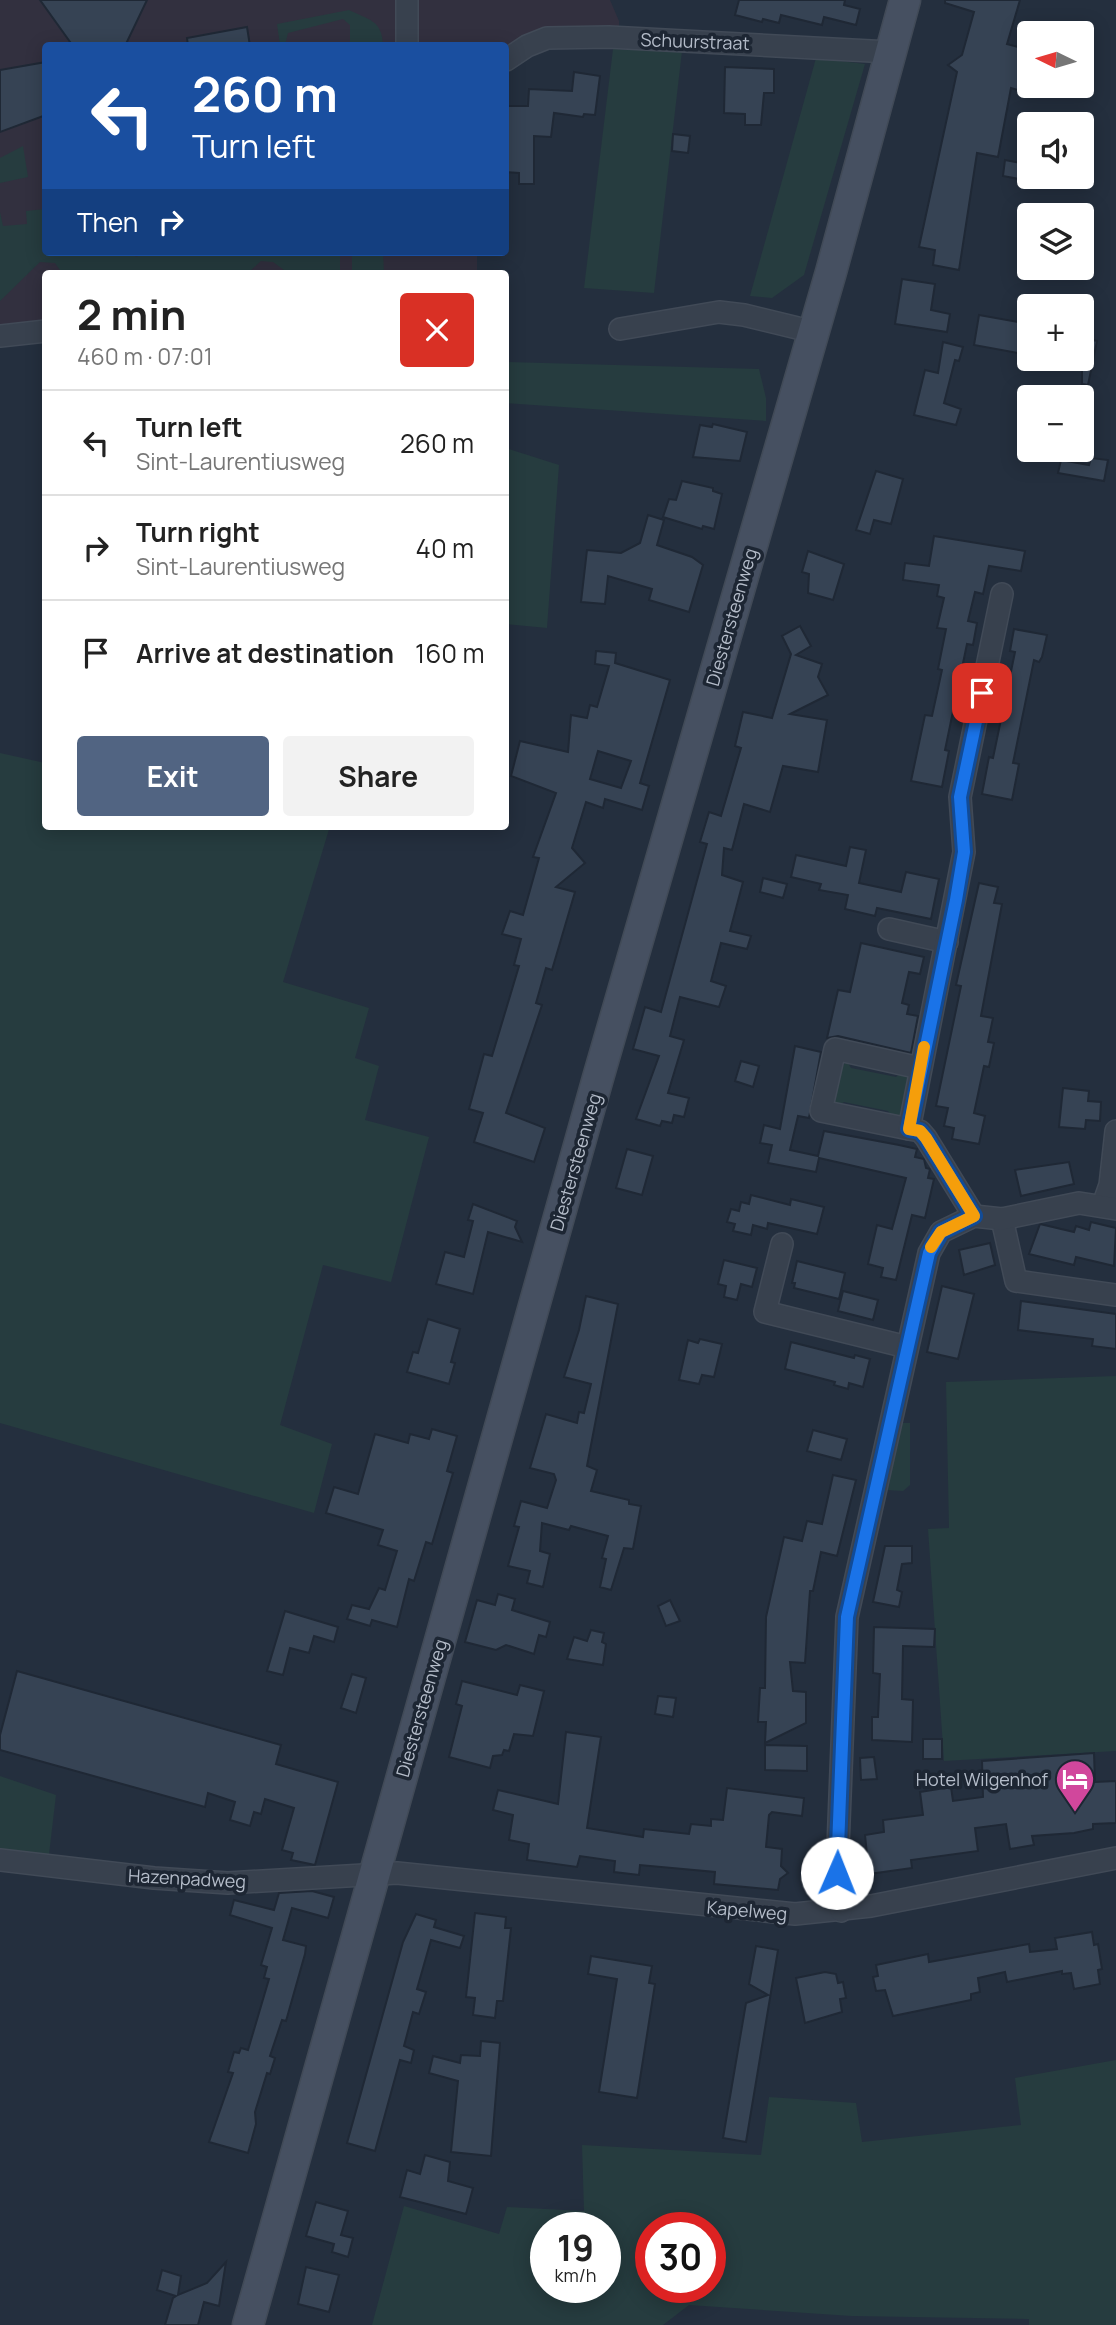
<!DOCTYPE html>
<meta charset="utf-8">
<style>
body{margin:0;font-family:Manrope,sans-serif;background:#f2f2f2;color:#222;height:100vh;display:flex;flex-direction:column;font-size:26px;white-space:nowrap}
*{box-sizing:border-box;margin:0}
p{font-size:23px;color:#767676}
.icon{flex:none;width:38px;height:38px;fill:none;stroke:currentColor;stroke-width:2;stroke-linecap:round;stroke-linejoin:round}
.map{position:relative;flex:1;overflow:hidden}
.side{position:absolute;left:42px;top:270px;width:467px;height:560px;display:flex;flex-direction:column;background:#fff;border-radius:7px;box-shadow:0 4px 18px #0003}
.side>*{flex:none}
.hud{position:absolute;left:42px;top:42px;width:467px;height:214px;border-radius:7px;box-shadow:0 4px 18px #0003;background:#1a4fa0;color:#fff;overflow:hidden}
.needle{width:46px;rotate:275deg}
.tools{position:absolute;left:1017px;top:21px;display:grid;gap:14px}
.tools a{display:grid;place-items:center;width:77px;height:77px;border-radius:7px;background:#fff;box-shadow:0 4px 18px #0003;font-size:35px}
.speed{position:absolute;left:530px;top:2212px;display:flex;gap:14px;font-size:35px;font-weight:700;text-align:center}
.speed>*{display:grid;place-content:center;width:91px;height:91px;border-radius:50%;background:#fff;box-shadow:0 4px 18px #0003;line-height:1}
.speed small{font-size:18px;font-weight:400}
.speed .limit{border:10px solid #d22;background:#fff;color:#111}
.pin{position:absolute;display:grid;place-items:center;width:60px;height:60px;color:#fff;margin:-30px;border-radius:14px;box-shadow:0 4px 10px #0006}
.me{position:absolute;width:77px;margin:-38px;rotate:1deg;stroke-linejoin:round;filter:drop-shadow(0 0 5px #0008)}
.turn{display:flex;align-items:center;gap:24px;height:147px;padding:0 35px;font-size:32px}
.turn .icon{width:91px;height:91px;stroke-width:2.5}
.turn b{display:block;font-size:49px;line-height:60px}
.then{display:flex;align-items:center;height:66px;padding:0 35px;background:#0003;gap:14px;font-size:26px}
.round{display:grid;place-items:center;flex:none;width:74px;height:74px;border-radius:7px;background:#f2f2f2}
.summary{display:flex;align-items:center;justify-content:space-between;height:119px;padding:0 35px}
h1{font-size:42px;font-weight:700;line-height:52px}
.action{display:flex;gap:14px;margin-top:auto;padding:14px 35px}
.action a{flex:1;height:80px;border-radius:7px;background:#516482;color:#fff;font-size:28px;font-weight:700;line-height:80px;text-align:center}
.action a+a{background:#f2f2f2;color:#222}
ul{padding:0;list-style:none}
li{display:flex;align-items:center;gap:21px;height:105px;padding:0 35px;border-top:2px solid #e0e0e0}
li div{flex:1}
li b{display:block;font-size:26px}
li em{font-style:normal}
.map>svg:first-child{display:block}
.medical{fill:#32303f}
.green{fill:#263c3f;fill-rule:evenodd}
.building{fill:#364354;stroke:#1f2835;stroke-width:2;fill-rule:evenodd}
.lines{fill:none;stroke-linecap:round;stroke-linejoin:round}
.street-casing{stroke:#414a57;stroke-width:24}
.secondary-casing{stroke:#414a57;stroke-width:33}
.street{stroke:#38414e;stroke-width:21}
.secondary{stroke:#465061;stroke-width:30}
.route-casing{stroke:#114b97;stroke-width:18}
.route{stroke:#1a73e8;stroke-width:12}
.slow{stroke:#f59e0b;stroke-width:12}
.labels{text-anchor:middle;dominant-baseline:central;stroke-width:7;stroke-linejoin:round;paint-order:stroke}
.street-label{font-size:18px;fill:#b4bcc9;stroke:#1d2633}
.poi-label{font-size:18px;fill:#b4bcc9;stroke:#1d2633;text-anchor:end}
</style>
<div class="map">
<svg width="1116" height="2325" viewBox="0 0 1116 2325">
<rect width="100%" height="100%" fill="#242f3e"/>
<polygon class="medical" points="0,0 610,0 619,21 619,33 506,53 506,46 46,46 46,252 477,252 477,273 46,273 45,327 0,332"/>
<g class="green">
<path d="M 349,10 C 369,20 382,20 383,45 L 350,45 L 350,25 L 343,19 L 288,33 L 285,45 L 280,45 L 277,24 Z"/>
<polygon points="613,49 682,51 654,293 584,288"/>
<polygon points="816,58 865,64 804,275 772,298 750,296"/>
<polygon points="23,146 28,177 0,183 0,158"/>
<polygon points="45,209 46,252 133,252 136,257 147,252 340,252 340,273 288,273 273,262 261,261 248,273 62,273 55,263 40,262 0,301 0,212 3,226 27,224 26,211"/>
<polygon points="352,252 383,252 384,273 352,273"/>
<polygon points="506,362 759,369 766,398 766,421 506,403"/>
<polygon points="506,448 559,465 547,628 506,624"/>
<polygon points="0,753 45,763 46,826 330,826 283,982 369,1008 355,1058 379,1066 365,1120 429,1137 391,1282 323,1265 280,1425 332,1444 314,1513 0,1423"/>
<polygon points="846,1060 851,1068 896,1077 904,1071 909,1078 901,1115 894,1119 888,1111 844,1102 835,1108 831,1093"/>
<polygon points="1116,1376 1116,1751 944,1761 928,1529 949,1528 946,1382"/>
<polygon points="901,1423 910,1423 910,1485 903,1491 886,1490"/>
<polygon points="0,1776 56,1795 48,1863 0,1855"/>
<path d="M 1116,2060 L 1116,2325 L 1029,2325 L 1029,2319 L 852,2316 L 689,2305 L 663,2325 L 372,2325 L 404,2206 L 499,2234 L 507,2207 L 584,2211 L 582,2145 L 761,2155 L 769,2097 L 856,2103 L 862,2142 L 1021,2125 L 1015,2078 ZM 546,2228 L 606,2228 L 606,2287 L 546,2287 ZM 651,2228 L 710,2228 L 710,2287 L 651,2287 Z"/>
</g>
<g class="building">
<polygon points="40,0 147,0 125,46 73,46"/>
<polygon points="739,0 845,0 844,5 860,9 856,25 824,17 822,25 781,15 779,23 763,19 762,22 735,15"/>
<polygon points="945,0 1020,0 1007,44 1029,50 1018,90 1011,88 998,157 977,153 959,270 933,265 935,250 919,247 957,72 948,65 962,55 974,12 945,3"/>
<polygon points="247,27 250,46 188,46 187,38"/>
<polygon points="46,62 46,115 0,132 0,70"/>
<polygon points="725,67 774,69 774,93 764,93 761,125 745,125 745,114 724,113"/>
<polygon points="574,72 600,76 595,115 584,114 583,117 554,113 551,137 534,136 534,184 519,184 519,173 506,172 506,106 528,106 529,89 572,91"/>
<polygon points="673,134 690,136 688,153 672,151"/>
<polygon points="1005,160 1026,164 1024,180 1003,176"/>
<polygon points="902,279 935,284 931,310 950,314 947,332 895,324"/>
<polygon points="979,315 1029,324 1029,355 974,345"/>
<polygon points="1082,337 1097,341 1088,385 1082,384"/>
<polygon points="943,342 963,347 959,361 955,360 944,403 961,409 956,425 914,415 925,370 938,373"/>
<polygon points="713,424 747,432 740,461 693,457 700,425 712,427"/>
<polygon points="1091,458 1108,460 1104,481 1058,473 1061,460 1089,465"/>
<polygon points="876,471 903,479 891,524 874,520 870,534 856,530"/>
<polygon points="682,481 713,488 713,491 722,494 714,529 703,526 702,529 663,517 669,499 676,500"/>
<polygon points="648,515 664,520 657,545 692,557 703,565 689,612 649,600 652,589 608,576 605,604 581,602 587,550 621,553 640,543"/>
<polygon points="934,536 1025,551 1021,571 989,566 983,594 975,592 968,621 977,623 973,645 967,644 945,750 949,751 942,787 911,781 925,715 932,716 942,670 938,669 946,629 937,628 944,598 937,596 939,585 903,580 905,563 929,566"/>
<polygon points="808,551 844,564 833,600 808,593 809,574 802,572"/>
<polygon points="800,626 811,646 796,655 822,664 818,677 828,695 790,714 827,720 818,772 783,766 770,812 744,804 732,850 724,848 722,875 743,882 730,931 751,936 747,949 721,943 711,981 726,986 719,1007 680,997 670,1036 684,1040 668,1093 689,1098 684,1117 674,1115 672,1123 662,1121 660,1126 636,1119 659,1056 633,1049 645,1007 661,1012 707,844 700,842 709,812 721,816 741,748 735,746 743,712 772,718 791,654 782,636"/>
<polygon points="1014,629 1047,635 1042,657 1039,662 1034,660 1013,763 1019,764 1012,800 982,794 989,757 993,758 1015,652 1010,651"/>
<path d="M 596,651 L 616,653 L 615,663 L 670,680 L 640,783 L 649,786 L 642,810 L 605,799 L 603,808 L 586,802 L 572,848 L 585,863 L 556,887 L 575,892 L 552,970 L 546,968 L 536,1003 L 542,1005 L 506,1113 L 545,1128 L 534,1162 L 474,1142 L 483,1113 L 469,1109 L 484,1054 L 492,1056 L 519,966 L 514,965 L 521,939 L 502,934 L 510,911 L 523,915 L 539,858 L 533,857 L 556,793 L 511,776 L 520,741 L 568,752 L 571,715 L 587,718 L 590,705 L 597,707 L 609,666 L 595,664 ZM 598,751 L 631,761 L 621,788 L 590,779 Z"/>
<polygon points="850,847 866,850 859,883 901,892 906,872 939,879 931,919 877,908 875,916 845,909 848,895 819,890 821,884 791,877 796,855 846,866"/>
<polygon points="763,878 787,884 783,898 760,892"/>
<polygon points="979,883 998,887 994,903 1002,904 981,1016 993,1018 988,1042 994,1043 989,1067 984,1066 974,1113 985,1116 979,1144 952,1139 954,1128 944,1126 948,1108 936,1106 961,986 956,985"/>
<polygon points="861,943 924,957 920,974 909,972 902,1003 909,1005 907,1014 918,1016 911,1053 838,1036 827,1038 838,990 850,992"/>
<polygon points="795,1046 821,1052 809,1118 798,1116 790,1150 818,1156 824,1131 899,1145 917,1149 915,1157 924,1159 926,1168 930,1169 928,1178 934,1179 925,1218 912,1215 896,1280 881,1277 883,1268 868,1264 877,1225 892,1229 906,1178 819,1158 816,1172 768,1163 772,1145 760,1143 764,1125 780,1129"/>
<polygon points="741,1061 759,1066 753,1087 735,1081"/>
<polygon points="1063,1088 1089,1091 1088,1101 1101,1102 1100,1121 1086,1120 1085,1129 1059,1127"/>
<polygon points="627,1149 653,1156 642,1195 616,1188"/>
<polygon points="1069,1162 1074,1184 1021,1196 1015,1170"/>
<polygon points="751,1195 790,1205 791,1199 824,1207 817,1234 768,1223 767,1229 753,1225 751,1235 733,1231 735,1224 727,1222 731,1209 739,1211 741,1202 749,1204"/>
<polygon points="473,1204 517,1221 515,1227 522,1242 488,1232 473,1294 436,1284 445,1252 464,1257 473,1221 468,1220"/>
<polygon points="1091,1222 1116,1228 1114,1266 1076,1257 1074,1265 1029,1254 1040,1224 1074,1232 1076,1226 1089,1230"/>
<polygon points="990,1243 995,1265 964,1275 959,1250"/>
<polygon points="724,1260 757,1268 752,1287 741,1284 737,1300 724,1297 726,1286 718,1284"/>
<polygon points="797,1261 845,1273 839,1299 794,1288 795,1283 792,1283"/>
<polygon points="942,1286 974,1294 958,1359 927,1352"/>
<polygon points="843,1291 878,1300 873,1320 838,1311"/>
<polygon points="586,1296 618,1304 587,1466 597,1470 591,1491 629,1500 629,1504 641,1506 633,1549 624,1548 611,1590 600,1587 606,1559 602,1558 608,1536 571,1526 569,1530 542,1523 540,1551 550,1554 543,1587 527,1583 530,1571 508,1566 519,1527 514,1526 521,1501 547,1508 556,1480 554,1474 530,1468 546,1414 577,1423 579,1412 584,1413 591,1384 564,1377 579,1330"/>
<polygon points="1021,1301 1116,1314 1116,1349 1092,1346 1093,1339 1018,1330"/>
<polygon points="428,1319 460,1329 451,1362 455,1363 449,1384 407,1372 413,1352 418,1353"/>
<polygon points="700,1339 722,1344 714,1377 702,1375 699,1384 679,1380 688,1340 698,1343"/>
<polygon points="791,1342 854,1358 855,1355 870,1359 863,1387 849,1383 848,1389 834,1385 835,1382 785,1369"/>
<polygon points="432,1429 457,1436 447,1471 453,1473 432,1544 426,1542 414,1581 409,1579 397,1627 372,1620 370,1626 347,1619 352,1605 369,1609 379,1588 385,1590 397,1551 378,1545 383,1530 326,1513 334,1487 358,1494 375,1434 408,1443 410,1434 429,1439"/>
<polygon points="813,1430 847,1439 841,1460 807,1451"/>
<polygon points="833,1475 856,1480 837,1556 821,1552 813,1591 810,1591 805,1663 790,1662 793,1691 806,1692 806,1723 765,1743 766,1722 758,1722 760,1688 765,1688 766,1617 784,1537 802,1541 807,1521 822,1524"/>
<polygon points="885,1546 912,1546 912,1563 902,1564 897,1590 902,1592 899,1607 873,1602"/>
<polygon points="498,1594 515,1599 512,1610 550,1622 546,1637 539,1635 534,1654 506,1645 496,1650 465,1642 477,1600 495,1605"/>
<polygon points="670,1600 680,1621 666,1626 658,1606"/>
<polygon points="285,1611 338,1627 334,1642 314,1636 309,1653 290,1648 283,1675 267,1671"/>
<polygon points="874,1627 935,1629 934,1647 903,1646 902,1699 913,1700 912,1742 872,1740 872,1717 878,1717 880,1674 873,1673"/>
<polygon points="591,1630 604,1633 602,1642 606,1644 603,1665 567,1659 574,1637 587,1641"/>
<polygon points="17,1671 281,1745 276,1764 338,1782 315,1865 291,1860 293,1853 282,1850 294,1808 265,1799 261,1814 254,1812 250,1826 230,1820 235,1802 208,1793 205,1807 0,1750 0,1735"/>
<polygon points="352,1674 366,1678 356,1713 341,1708"/>
<polygon points="462,1681 517,1695 520,1685 544,1691 533,1736 514,1734 509,1751 504,1750 502,1755 493,1756 490,1768 449,1757 462,1706 456,1704"/>
<polygon points="658,1696 676,1698 673,1717 655,1714"/>
<polygon points="566,1732 601,1737 587,1828 643,1837 644,1829 689,1834 691,1824 711,1826 711,1819 723,1820 727,1788 804,1798 802,1816 772,1812 769,1815 766,1847 782,1849 781,1866 788,1873 780,1879 778,1890 714,1884 715,1872 640,1865 639,1875 614,1872 615,1861 580,1856 577,1867 527,1860 529,1844 509,1840 513,1815 493,1810 498,1790 558,1804"/>
<rect x="923" y="1739" width="19" height="20"/>
<polygon points="765,1745 807,1746 807,1771 765,1770"/>
<polygon points="1094,1753 1095,1782 1116,1781 1116,1823 1093,1824 1093,1829 1074,1833 1032,1836 1034,1845 1010,1849 1006,1824 975,1828 978,1851 911,1860 912,1868 869,1874 865,1835 884,1832 883,1820 923,1815 920,1792 951,1787 953,1801 983,1797 982,1761"/>
<polygon points="874,1757 877,1779 861,1780 860,1758"/>
<polygon points="312,1891 334,1897 328,1918 292,1908 283,1940 306,1946 305,1954 286,2021 282,2020 270,2056 275,2058 270,2074 267,2073 255,2112 256,2124 248,2153 209,2142 233,2073 228,2072 234,2052 239,2053 241,2048 248,2050 269,1979 264,1978 267,1967 261,1965 272,1928 230,1915 234,1900 274,1910 279,1893"/>
<polygon points="475,1913 506,1917 505,1928 511,1928 503,2001 497,2001 495,2018 473,2015 475,1998 466,1997"/>
<polygon points="416,1914 436,1920 434,1927 464,1936 460,1948 431,1940 417,1989 426,1992 419,2014 413,2012 404,2046 414,2050 411,2063 400,2060 375,2151 347,2143 403,1942"/>
<polygon points="1092,1932 1094,1945 1098,1944 1102,1969 1098,1970 1100,1984 1074,1989 1071,1973 1062,1974 1062,1971 1007,1982 1005,1972 978,1978 980,1992 971,1994 971,2000 893,2016 885,1990 876,1991 873,1977 878,1976 876,1965 928,1954 929,1962 1029,1944 1030,1952 1057,1949 1055,1938"/>
<polygon points="756,1946 778,1950 746,2142 723,2138 746,2003 768,1995 749,1984"/>
<polygon points="591,1956 652,1966 649,1983 655,1984 637,2098 599,2092 617,1979 588,1974"/>
<polygon points="825,1972 836,1974 838,1983 843,1982 846,1998 840,1999 842,2012 805,2023 796,1978"/>
<polygon points="481,2041 500,2043 491,2156 451,2152 458,2081 429,2073 433,2056 460,2063 461,2055 480,2056"/>
<polygon points="425,2155 450,2162 448,2181 473,2188 466,2214 400,2197 407,2170 420,2174"/>
<polygon points="316,2202 348,2211 341,2235 353,2238 348,2257 332,2252 334,2244 306,2236"/>
<polygon points="226,2262 219,2306 204,2302 198,2325 165,2325 173,2298 176,2296 157,2290 162,2270 181,2276 178,2295 207,2283"/>
<polygon points="306,2267 339,2275 329,2312 298,2304"/>
</g>
<g class="lines">
<g class="street-casing">
<g id="street">
<polyline points="407,0 407,46"/>
<polyline points="506,60 527,46 547,38 609,37 890,52"/>
<polyline points="620,329 719,312 744,315 814,332"/>
<polyline points="0,336 46,331"/>
<polyline points="889,929 947,942"/>
<polyline points="909,1129 821,1111 835,1049 920,1068"/>
<polyline points="1103,1205 1110,1185 1116,1131"/>
<polyline points="974,1216 926,1138 920,1131 909,1129 964,852 960,797 1002,594"/>
<polyline points="1002,1219 1016,1281 1116,1295"/>
<polyline points="782,1244 765,1312 907,1347"/>
<polyline points="0,1860 154,1878 228,1883 397,1873 795,1914 871,1906 1116,1858"/>
<polyline points="841,1911 837,1873 847,1617 929,1253 941,1232 974,1216 1002,1219 1079,1203 1116,1209"/>
</g>
</g>
<g class="secondary-casing">
<polyline id="secondary" points="248,2325 598,1078 831,272 905,0"/>
</g>
<use href="#street" class="street"/>
<use href="#secondary" class="secondary"/>
</g>
<g class="lines">
<g class="route-casing">
<polyline id="route" points="837,1873 847,1617 929,1253 941,1232 974,1216 926,1138 920,1131 909,1129 956,900 964,852 960,797 982,693"/>
</g>
<use href="#route" class="route"/>
<polyline class="slow" points="924,1047 909,1129 920,1131 926,1138 974,1216 941,1232 931,1247"/>
</g>
<defs>
<g id="hotel-pin" transform="scale(2.0125)"><path d="M0 17L-7.5 6A9.5 9.5 0 1 1 7.5 6Z" fill="#d1479c" stroke="#1d2633"/><path d="M-6-4.5h1.5V1H6V5H4.5V3h-9V5H-6ZM-4 0a1.8 1.8 0 1 1 3.6 0ZM.5 0V-2.5h3Q6-2.5 6 0Z" fill="#fff"/></g>
</defs>
<g fill-rule="evenodd">
<use href="#hotel-pin" x="1075" y="1779"/>
</g>
<g class="labels">
<g class="street-label">
<text transform="translate(695 41) rotate(2)">Schuurstraat</text>
<text transform="translate(731 617) rotate(-74)">Diestersteenweg</text>
<text transform="translate(575 1162) rotate(-74)">Diestersteenweg</text>
<text transform="translate(421 1708) rotate(-74)">Diestersteenweg</text>
<text transform="translate(187 1878) rotate(3)">Hazenpadweg</text>
<text transform="translate(747 1910) rotate(5)">Kapelweg</text>
</g>
<g class="poi-label">
<text x="1048" y="1779">Hotel Wilgenhof</text>
</g>
</g>
</svg>
<div class="tools">
<a><svg class="needle" viewBox="-14 -14 28 28"><path d="M0-13l5 13h-10z" fill="#e53935"/><path d="M0 13l5-13h-10z" fill="#767676"/></svg></a>
<a><svg class="icon" aria-label="sound" viewBox="0 0 24 24"><path d="M4 9h4l5-4v14l-5-4H4zM17 9q2 3 0 6"/></svg></a>
<a><svg class="icon" aria-label="layers" viewBox="0 0 24 24"><path d="M12 4l9 5-9 5-9-5zM3 14l9 5 9-5"/></svg></a>
<a>+</a>
<a>−</a>
</div>
<div class="speed"><div>19<small>km/h</small></div><div class="limit">30</div></div>
<div class="pin" style="left:982px;top:693px;background:#d93025"><svg class="icon" aria-label="arrive" viewBox="0 0 24 24"><path d="M6 21V4h12l-3 4 3 4H6"/></svg></div>
<svg class="me" style="left:837px;top:1873px" viewBox="-20 -20 40 40"><circle r="19" fill="#fff"/><path d="M0-13L10 11 0 6-10 11z" fill="#1a73e8"/></svg>
<div class="hud">
<div class="turn"><svg class="icon" aria-label="left" viewBox="0 0 24 24"><path d="M17 20v-9H6M10 6l-5 5 5 5"/></svg><div><b>260 m</b>Turn left</div></div>
<div class="then">Then<svg class="icon" aria-label="right" viewBox="0 0 24 24"><path d="M7 20v-9h11M14 6l5 5-5 5"/></svg></div>
</div>
<section class="side">
<div class="summary"><div><h1>2 min</h1><p>460 m · 07:01</p></div><a class="round" style="background:#d93025;color:#fff"><svg class="icon" aria-label="close" viewBox="0 0 24 24"><path d="M6 6l12 12M18 6L6 18"/></svg></a></div>
<ul>
<li><svg class="icon" aria-label="left" viewBox="0 0 24 24"><path d="M17 20v-9H6M10 6l-5 5 5 5"/></svg><div><b>Turn left</b><p>Sint-Laurentiusweg</p></div><em>260 m</em></li>
<li><svg class="icon" aria-label="right" viewBox="0 0 24 24"><path d="M7 20v-9h11M14 6l5 5-5 5"/></svg><div><b>Turn right</b><p>Sint-Laurentiusweg</p></div><em>40 m</em></li>
<li><svg class="icon" aria-label="arrive" viewBox="0 0 24 24"><path d="M6 21V4h12l-3 4 3 4H6"/></svg><div><b>Arrive at destination</b></div><em>160 m</em></li>
</ul>
<div class="action"><a>Exit</a><a>Share</a></div>
</section>
</div>
